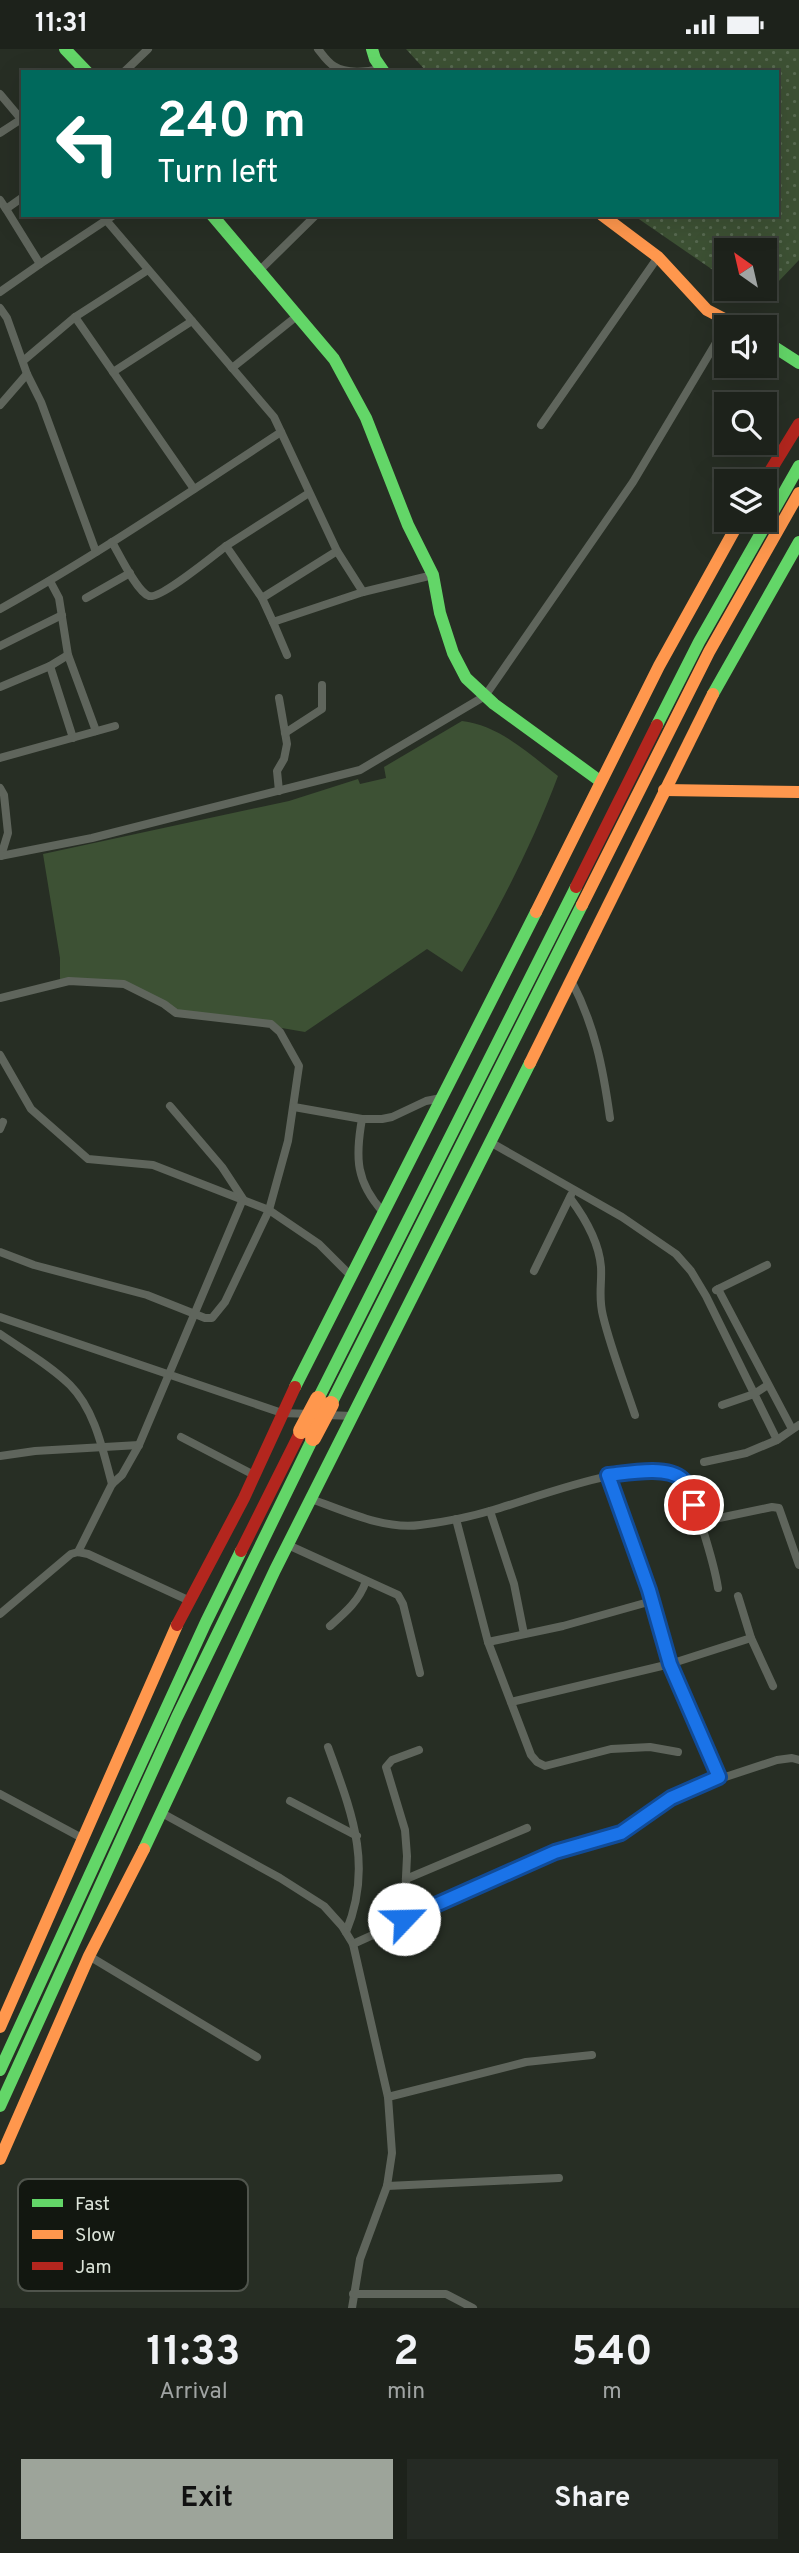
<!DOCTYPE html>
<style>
body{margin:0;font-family:Overpass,sans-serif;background:#252a24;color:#f1f3f6;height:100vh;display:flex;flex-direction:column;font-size:26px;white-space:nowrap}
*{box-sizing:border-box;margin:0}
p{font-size:23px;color:#a0a4a3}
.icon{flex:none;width:38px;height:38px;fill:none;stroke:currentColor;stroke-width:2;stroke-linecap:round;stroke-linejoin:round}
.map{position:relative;height:2259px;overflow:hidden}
.side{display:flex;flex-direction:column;background:#1d221b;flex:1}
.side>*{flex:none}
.hud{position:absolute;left:21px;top:21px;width:758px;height:147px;border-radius:0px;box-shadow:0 7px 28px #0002,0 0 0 2px #3b3f3a;background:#00695c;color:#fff;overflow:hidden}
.needle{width:46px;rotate:326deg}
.buttons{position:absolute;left:714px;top:189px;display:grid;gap:14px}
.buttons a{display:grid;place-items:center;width:63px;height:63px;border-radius:0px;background:#1d221b;box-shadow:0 7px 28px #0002,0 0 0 2px #3b3f3a;font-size:35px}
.pin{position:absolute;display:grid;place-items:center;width:60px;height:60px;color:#fff;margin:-30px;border:4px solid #fff;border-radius:50%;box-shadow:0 2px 7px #0007}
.me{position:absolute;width:77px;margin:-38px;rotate:66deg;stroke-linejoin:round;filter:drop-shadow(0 0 5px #0008)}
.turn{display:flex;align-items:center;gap:24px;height:147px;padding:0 21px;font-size:32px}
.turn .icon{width:91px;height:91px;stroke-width:2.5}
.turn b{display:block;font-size:49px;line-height:60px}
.eta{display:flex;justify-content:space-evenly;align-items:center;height:119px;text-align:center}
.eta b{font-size:42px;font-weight:700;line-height:49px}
.action{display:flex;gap:14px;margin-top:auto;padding:14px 21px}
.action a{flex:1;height:80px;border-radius:0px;background:#9da49a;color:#111;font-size:28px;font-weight:700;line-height:80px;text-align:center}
.action a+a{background:#252a24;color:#f1f3f6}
.status{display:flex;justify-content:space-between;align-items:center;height:49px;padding:0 35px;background:#1d221b;direction:ltr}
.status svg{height:19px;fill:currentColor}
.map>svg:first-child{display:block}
.grass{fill:url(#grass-dots)}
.pitch{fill:#3d5134}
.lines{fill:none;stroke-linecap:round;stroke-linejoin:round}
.street{stroke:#5f655c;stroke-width:8}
.fast{stroke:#63d668;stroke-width:12}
.slow{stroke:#ff974d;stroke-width:12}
.jam{stroke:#b3261e;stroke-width:12}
.slow-bridge{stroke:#ff974d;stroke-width:16}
.route-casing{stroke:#114b97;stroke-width:18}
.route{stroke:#1a73e8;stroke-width:12}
.key{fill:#121710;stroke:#4f544c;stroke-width:2}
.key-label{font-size:19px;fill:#dce4d9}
</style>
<div class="status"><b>11:31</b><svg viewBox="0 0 49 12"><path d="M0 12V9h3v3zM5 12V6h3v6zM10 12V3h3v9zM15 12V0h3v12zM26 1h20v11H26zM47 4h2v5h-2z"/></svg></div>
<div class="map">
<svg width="799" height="2259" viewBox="0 0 799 2259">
<defs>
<pattern id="grass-dots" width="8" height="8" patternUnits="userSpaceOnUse" patternTransform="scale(1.75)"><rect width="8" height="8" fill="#3d5134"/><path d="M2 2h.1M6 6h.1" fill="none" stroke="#586a51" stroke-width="1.8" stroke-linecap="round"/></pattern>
</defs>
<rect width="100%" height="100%" fill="#272e24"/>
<polygon class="grass" points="406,0 799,0 799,211 759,253 740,240 765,240 765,201 726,201 726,230 633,166 777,166 777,23 427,23"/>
<path class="pitch" d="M 462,672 C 499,676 529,705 558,727 C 532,796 499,860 462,923 L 427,900 L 305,983 L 176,961 L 122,932 L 60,930 L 60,909 L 43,805 L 289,752 L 358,730 L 360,735 L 386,729 L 384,718 Z"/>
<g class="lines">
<g class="street">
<path d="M 318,0 C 322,5 328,14 334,17 C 346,25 367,23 380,20"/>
<polyline points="124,23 148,0"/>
<polyline points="0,45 21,70"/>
<polyline points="0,84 23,69"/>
<polyline points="0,151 6,160 23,148"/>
<polyline points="6,160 40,215 114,166"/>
<polyline points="106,171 274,368 337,502 363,543"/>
<polyline points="259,222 316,166"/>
<polyline points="0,243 40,215"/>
<polyline points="0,259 7,269 27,325 41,353 96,503"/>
<polyline points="75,268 194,440"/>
<polyline points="23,312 75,268 148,221"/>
<polyline points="232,319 297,267"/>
<polyline points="113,323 192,272"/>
<polyline points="0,356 27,325"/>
<polyline points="541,376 658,208"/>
<path d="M 112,493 C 119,505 137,543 149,547 C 161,550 214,506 226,497"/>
<polyline points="337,502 262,549 273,573 363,543 433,526"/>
<polyline points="50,532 59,549 68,606 96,682"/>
<polyline points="86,549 130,524"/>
<polyline points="262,549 226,497 309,444"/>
<path d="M 0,560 C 97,506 188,444 281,383"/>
<polyline points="273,573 287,606"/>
<polyline points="0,597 62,566"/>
<polyline points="50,617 73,689"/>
<polyline points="0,638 50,617 68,606"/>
<polyline points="279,649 287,695 284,710 277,722 279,742"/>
<polyline points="285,684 322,660 322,636"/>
<polyline points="0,709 115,677"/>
<polyline points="0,739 4,746 8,784 1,807"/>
<polyline points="0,807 92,789 360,721 485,647 633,433 729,272"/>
<path d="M 571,931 C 595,977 603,1019 610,1069"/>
<polyline points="0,949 69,932 124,935 164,955 176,964 271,975 280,983 299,1017 288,1092 269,1161 225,1253 212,1269 205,1269 147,1246 34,1216 0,1203"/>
<polyline points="0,1006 31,1060 88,1110 153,1116 269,1161 319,1195 350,1226"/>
<polyline points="294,1058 362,1070 382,1070 392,1068 426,1052 441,1049"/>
<path d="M 362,1070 C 355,1109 356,1133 383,1163"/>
<polyline points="0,1080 3,1073"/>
<polyline points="490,1093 622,1168 676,1205 691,1222 706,1247 777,1391"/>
<path d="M 570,1149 C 585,1169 599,1192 601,1218 C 602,1236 598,1248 603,1267 C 611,1300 624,1333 635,1366"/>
<polyline points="534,1222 571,1146"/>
<polyline points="718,1240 792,1380"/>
<polyline points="716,1241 767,1216"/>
<polyline points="0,1268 282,1364 310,1365"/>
<path d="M 0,1285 C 23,1301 50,1316 70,1336 C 95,1361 103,1402 112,1435"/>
<polyline points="722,1356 754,1345 768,1336"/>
<polyline points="327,1366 352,1367"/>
<polyline points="181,1388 254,1426"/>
<polyline points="0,1407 35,1402 139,1396"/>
<polyline points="704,1413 746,1404 777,1391 799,1376"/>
<polyline points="608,1426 649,1541 670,1615 718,1729"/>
<path d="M 311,1450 C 345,1462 384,1481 420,1476 C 444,1473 470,1468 493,1461 C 533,1450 644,1405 680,1429 C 693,1438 715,1520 718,1539"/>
<polyline points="490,1462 514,1535 524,1585"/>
<polyline points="456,1470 488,1593 531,1706 537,1713 545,1717 611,1700 650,1698 678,1703"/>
<polyline points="700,1473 772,1458 779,1459 799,1516"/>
<polyline points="288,1496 398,1546 403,1555 420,1624"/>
<polyline points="78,1503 112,1435 122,1426 139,1396 243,1150 222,1118 170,1057"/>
<polyline points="738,1547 751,1589 773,1637"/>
<polyline points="0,1565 71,1505 78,1503 88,1505 190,1552"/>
<path d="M 330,1577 C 346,1563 359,1552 366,1532"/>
<polyline points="488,1593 563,1577 652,1552"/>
<polyline points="511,1653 670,1615 751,1589"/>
<path d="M 328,1698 C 351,1762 374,1816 346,1883"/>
<polyline points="0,1745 82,1789"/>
<polyline points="290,1752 357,1787"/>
<polyline points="160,1763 280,1829 324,1857 342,1877 353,1895 388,2048 392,2104 387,2137 360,2210 352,2259"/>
<polyline points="406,1830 527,1779"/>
<polyline points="404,1870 407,1807 405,1781 386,1718 392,1711 419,1701"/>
<polyline points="353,1895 555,1803 621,1784 671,1749 689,1740 777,1711 792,1709 799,1711"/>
<polyline points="89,1907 257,2008"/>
<polyline points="388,2048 526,2013 592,2006"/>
<polyline points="387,2137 559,2129"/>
<polyline points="353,2245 446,2245 473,2259"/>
</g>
<g class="fast">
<polyline points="65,0 87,23"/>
<polyline points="372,0 375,10 384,23"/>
<polyline points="212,166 334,310 366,369 408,476 433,526 440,564 453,604 466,629 494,655 600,732"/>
<polyline points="765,292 799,314"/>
<polyline points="713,645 799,493"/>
<polyline points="657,676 699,593 799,417"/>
<polyline points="295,1338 536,863"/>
<polyline points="318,1350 576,838"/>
<polyline points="331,1355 582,856"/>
<polyline points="144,1800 275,1521 530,1014"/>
<polyline points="0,2021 206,1573 241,1502"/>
<polyline points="0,2057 177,1668 313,1389"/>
</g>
<g class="slow">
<polyline points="602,166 658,208 707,261 740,278"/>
<polyline points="664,741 799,743"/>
<polyline points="582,856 709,603 799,444"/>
<polyline points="536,863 659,617 740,471"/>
<polyline points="530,1014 713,645"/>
<polyline points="0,1978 177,1576"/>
<polyline points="0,2110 89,1907 144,1800"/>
</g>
<g class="jam">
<polyline points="764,432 799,375"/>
<polyline points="576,838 657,676"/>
<polyline points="241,1502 301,1382"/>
<polyline points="177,1576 244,1449 295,1338"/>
</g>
<g class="slow-bridge">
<polyline points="301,1382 318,1350"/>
<polyline points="313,1389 331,1355"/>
</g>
</g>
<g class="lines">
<g class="route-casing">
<path id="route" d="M 404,1870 L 555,1803 L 621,1784 L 671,1749 L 719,1728 L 670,1615 L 649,1541 L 608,1426 C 627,1424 667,1416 682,1430 C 689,1436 691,1448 694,1456"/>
</g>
<use href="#route" class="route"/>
</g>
<rect x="18" y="2130" width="230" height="112" rx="10" class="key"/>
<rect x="32" y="2150" width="31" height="8" fill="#63d668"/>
<rect x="32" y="2181" width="31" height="9" fill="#ff974d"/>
<rect x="32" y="2213" width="31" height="8" fill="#b3261e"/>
<g class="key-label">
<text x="75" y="2161">Fast</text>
<text x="75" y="2192">Slow</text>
<text x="75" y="2224">Jam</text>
</g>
</svg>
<div class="buttons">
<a><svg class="needle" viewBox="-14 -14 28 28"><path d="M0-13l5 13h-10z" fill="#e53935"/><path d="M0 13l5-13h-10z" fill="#a0a4a3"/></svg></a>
<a><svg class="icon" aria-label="sound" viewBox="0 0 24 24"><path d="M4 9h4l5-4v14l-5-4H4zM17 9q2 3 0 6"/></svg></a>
<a><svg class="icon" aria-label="search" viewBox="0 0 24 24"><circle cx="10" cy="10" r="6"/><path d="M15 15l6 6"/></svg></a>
<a><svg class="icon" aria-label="layers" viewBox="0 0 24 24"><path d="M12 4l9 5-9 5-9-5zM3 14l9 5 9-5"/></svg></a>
</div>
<div class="pin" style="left:694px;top:1456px;background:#d93025"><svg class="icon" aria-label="arrive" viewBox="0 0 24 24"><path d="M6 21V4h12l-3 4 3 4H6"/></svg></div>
<svg class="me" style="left:404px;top:1870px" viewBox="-20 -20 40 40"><circle r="19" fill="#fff"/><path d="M0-13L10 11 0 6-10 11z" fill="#1a73e8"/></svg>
<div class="hud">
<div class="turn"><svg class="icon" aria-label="left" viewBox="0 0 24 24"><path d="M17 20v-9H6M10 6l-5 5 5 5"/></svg><div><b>240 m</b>Turn left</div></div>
</div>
</div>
<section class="side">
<div class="eta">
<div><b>11:33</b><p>Arrival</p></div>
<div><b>2</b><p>min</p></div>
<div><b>540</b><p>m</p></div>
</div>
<div class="action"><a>Exit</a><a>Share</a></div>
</section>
